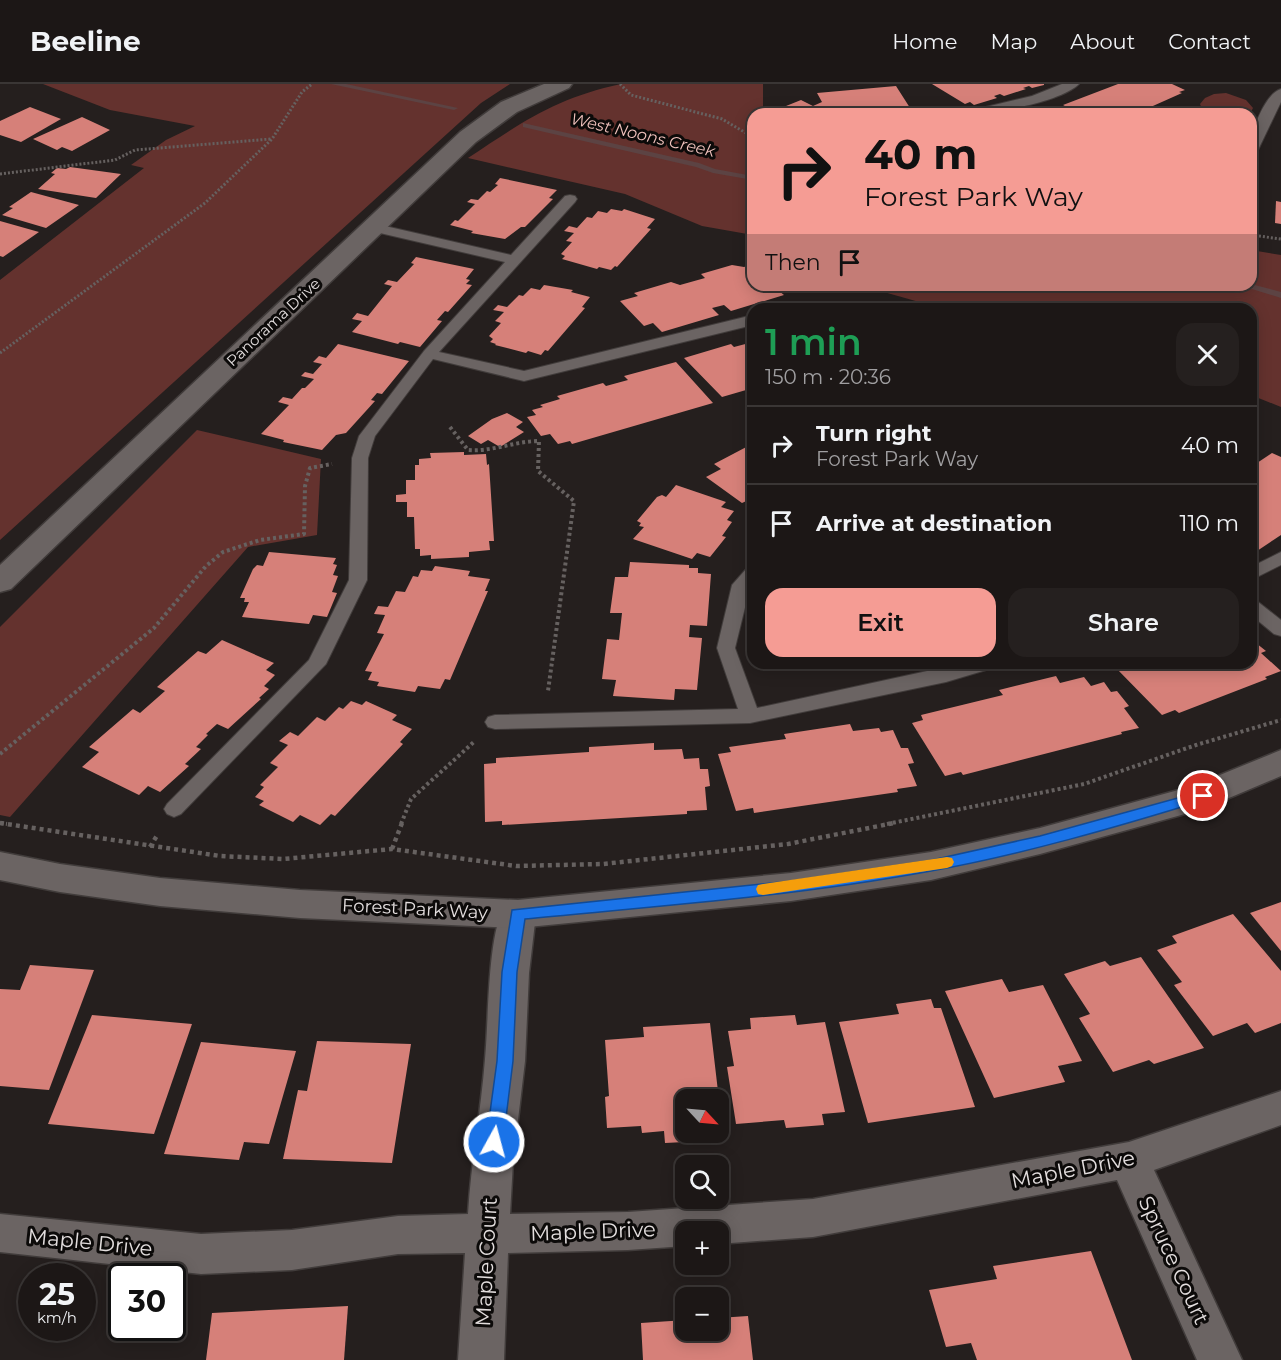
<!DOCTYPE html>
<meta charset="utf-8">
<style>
body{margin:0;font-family:Montserrat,sans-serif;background:#25201f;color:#f1f3f6;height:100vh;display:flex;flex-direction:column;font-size:22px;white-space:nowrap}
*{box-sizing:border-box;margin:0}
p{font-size:20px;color:#a09fa1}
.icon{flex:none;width:33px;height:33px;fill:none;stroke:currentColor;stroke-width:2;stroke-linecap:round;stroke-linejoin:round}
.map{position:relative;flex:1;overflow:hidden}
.details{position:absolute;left:747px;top:219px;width:510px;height:366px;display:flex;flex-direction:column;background:#1c1716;border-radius:18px;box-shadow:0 3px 15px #0003,0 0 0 2px #3a3635}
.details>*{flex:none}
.banner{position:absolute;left:747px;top:24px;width:510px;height:183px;border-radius:18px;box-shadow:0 3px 15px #0003,0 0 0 2px #3a3635;background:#f59c94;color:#111;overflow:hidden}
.needle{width:39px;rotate:116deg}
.fabs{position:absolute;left:675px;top:1005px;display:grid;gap:12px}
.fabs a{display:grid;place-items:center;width:54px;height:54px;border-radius:12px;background:#1c1716;box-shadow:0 3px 15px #0003,0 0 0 2px #3a3635;font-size:30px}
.speed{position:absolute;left:18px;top:1179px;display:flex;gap:12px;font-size:30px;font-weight:700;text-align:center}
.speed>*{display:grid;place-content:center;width:78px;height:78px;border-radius:50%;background:#1c1716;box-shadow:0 3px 15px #0003,0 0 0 2px #3a3635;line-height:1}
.speed small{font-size:15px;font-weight:400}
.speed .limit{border:3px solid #111;border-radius:9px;background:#fff;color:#111}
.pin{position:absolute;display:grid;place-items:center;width:51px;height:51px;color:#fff;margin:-26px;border:3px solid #fff;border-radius:50%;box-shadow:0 2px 6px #0007}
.me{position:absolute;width:66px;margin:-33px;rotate:7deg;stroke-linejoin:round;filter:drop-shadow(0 0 4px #0008)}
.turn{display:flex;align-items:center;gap:21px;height:126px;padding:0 18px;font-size:27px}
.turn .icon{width:78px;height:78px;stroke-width:2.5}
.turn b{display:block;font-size:42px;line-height:51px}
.then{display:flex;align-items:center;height:57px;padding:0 18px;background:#0003;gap:12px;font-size:22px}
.round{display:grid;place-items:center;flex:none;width:63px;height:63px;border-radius:18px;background:#25201f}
.overview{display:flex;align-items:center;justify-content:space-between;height:102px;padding:0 18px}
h1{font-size:36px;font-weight:600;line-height:45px;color:#1e9e55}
.primary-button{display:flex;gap:12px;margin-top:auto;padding:12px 18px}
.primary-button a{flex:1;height:69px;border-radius:18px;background:#f59c94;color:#111;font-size:24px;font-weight:600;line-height:69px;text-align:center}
.primary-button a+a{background:#25201f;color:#f1f3f6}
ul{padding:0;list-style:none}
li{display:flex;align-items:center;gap:18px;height:78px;padding:0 18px;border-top:2px solid #3a3635}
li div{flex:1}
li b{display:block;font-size:22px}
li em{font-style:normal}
header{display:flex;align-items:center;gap:36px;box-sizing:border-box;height:84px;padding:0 30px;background:#1c1716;border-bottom:2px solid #3a3635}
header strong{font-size:28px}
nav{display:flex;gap:33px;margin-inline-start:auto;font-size:21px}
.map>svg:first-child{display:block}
.green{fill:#64322e}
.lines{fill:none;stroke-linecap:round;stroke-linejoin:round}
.stream{fill:#5c4343;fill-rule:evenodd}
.building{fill:#d68079}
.service-casing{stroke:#413c3b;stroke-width:2}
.minor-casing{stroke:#413c3b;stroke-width:3}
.tertiary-casing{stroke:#413c3b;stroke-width:3}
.path-far2{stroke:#666160;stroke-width:3;stroke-dasharray:2 2;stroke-linecap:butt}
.path-far1{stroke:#666160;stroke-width:4;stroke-dasharray:3 3;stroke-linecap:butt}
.path{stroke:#666160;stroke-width:4.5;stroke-dasharray:4 4;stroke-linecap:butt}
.service{fill:#6b6463;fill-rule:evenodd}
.minor{fill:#6b6463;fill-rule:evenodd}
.tertiary{fill:#6b6463;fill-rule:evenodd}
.route{fill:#1a73e8;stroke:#114b97;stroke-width:1.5}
.slow{fill:#f59e0b}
.labels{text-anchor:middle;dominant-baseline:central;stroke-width:6;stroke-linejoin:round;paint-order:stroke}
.far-street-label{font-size:15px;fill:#e3dede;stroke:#0c0a09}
.far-water-label{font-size:16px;font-style:italic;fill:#f1c2bd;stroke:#0c0a09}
.street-label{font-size:18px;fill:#e3dede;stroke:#0c0a09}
.near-street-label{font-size:21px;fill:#e3dede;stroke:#0c0a09}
</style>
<header>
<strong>Beeline</strong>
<nav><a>Home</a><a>Map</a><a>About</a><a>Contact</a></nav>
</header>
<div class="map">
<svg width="1281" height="1276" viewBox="0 0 1281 1276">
<rect width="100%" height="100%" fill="#251f1e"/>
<g class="green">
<polygon points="43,0 510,0 481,19 0,456 0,196 144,84 131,81 166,56 195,42 110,26"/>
<path d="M 621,0 L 763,0 L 763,30 L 753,30 L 753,151 L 702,142 L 625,110 L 468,74 C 522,38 556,14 621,0 Z"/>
<polygon points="1226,9 1246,16 1253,24 1250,30 1204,30 1200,20 1205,14 1214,10"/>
<polygon points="1251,166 1281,171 1281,323 1251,311 1251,225 944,225 859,201 1251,201"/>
<polygon points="197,346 321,375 317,451 248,463 10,733 0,731 0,543"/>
</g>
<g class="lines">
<g class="stream">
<polygon points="331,0 346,0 458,24 454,26"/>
<polygon points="523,39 699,79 715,85 753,92 753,96 713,89 696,83 523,43"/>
<polygon points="1251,200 1281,208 1281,214 1239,201"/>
</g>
</g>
<g class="building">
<polygon points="932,0 1044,0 1044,1 1032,4 1029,2 1023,4 1026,5 1004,12 1000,10 994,12 997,14 974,21 970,18 965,20"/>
<polygon points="1118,0 1172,0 1185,6 1179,8 1182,9 1135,30 1080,30 1063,21"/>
<polygon points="896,2 912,27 904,28 906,30 775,30 771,28 801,16 813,22 822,18 817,9"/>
<polygon points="30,23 61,35 21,58 0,51 0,37"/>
<polygon points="1055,23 1065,30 1032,28"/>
<polygon points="82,33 110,46 72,67 62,63 57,66 33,55"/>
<polygon points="70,83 121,90 96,114 38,105 55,90 51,89 57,84 66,85"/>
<polygon points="500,94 557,106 549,114 553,115 525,143 521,143 505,155 471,149 473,147 450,141 455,136 458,137 475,120 467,118 471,115 478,116 487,107 490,108 498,101 495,100"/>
<polygon points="31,108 79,121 46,144 2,131 13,124 9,123"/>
<polygon points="1276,117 1281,118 1281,140 1275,139"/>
<polygon points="611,125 622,127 624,125 655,135 647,144 651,145 617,183 615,182 611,186 599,183 597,185 562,175 565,172 561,170 572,158 566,157 574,149 564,147 569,142 577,144 587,133 592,134 598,127 607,129"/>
<polygon points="0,137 39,148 3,173 0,172"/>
<polygon points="416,173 474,185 466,195 470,196 466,200 472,201 448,228 445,227 437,236 442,237 420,263 400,258 398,260 352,248 362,237 352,235 357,229 368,232 392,202 384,200 388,196 397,198 414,180 411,179"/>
<polygon points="753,180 753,201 778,201 774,203 784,211 731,227 724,221 712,224 719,231 662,248 653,239 644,242 620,217 638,212 634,209 671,198 680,201 705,194 701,190 732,181 744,183"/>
<polygon points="544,201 573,206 571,208 590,213 582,223 585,224 548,267 545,266 541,271 528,267 526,269 495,261 496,260 490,258 493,255 489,252 501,239 495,237 504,228 493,226 498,221 507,223 519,211 523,212 531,204 540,206"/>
<polygon points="753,258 753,304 722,313 684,274 731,260 734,263"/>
<polygon points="338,260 409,277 382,310 377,309 371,316 375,317 346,349 336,351 322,366 283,358 284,356 261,350 289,321 278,318 283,313 292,315 302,304 305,304 314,295 301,292 305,288 313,290 322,280 313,278 319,272 326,274"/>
<polygon points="676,278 713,319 572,360 570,357 558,360 550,350 541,352 527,333 536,331 532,326 543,323 540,321 560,315 557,312 603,299 606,302 628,296 624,292"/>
<polygon points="507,329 523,338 516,343 524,348 500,363 488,356 481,360 468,352 492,335"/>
<polygon points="752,360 753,414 742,419 706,393 721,385 714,380"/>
<polygon points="464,368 464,371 486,370 487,381 489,380 494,457 489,457 490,466 469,468 469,473 431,475 431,471 420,472 420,465 415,465 414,433 407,433 407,418 396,418 396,411 406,410 406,396 415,396 415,381 419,381 419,375 431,374 430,369"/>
<polygon points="1272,369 1281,373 1281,451 1254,469 1251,468 1251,383"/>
<polygon points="676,401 726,418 721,423 734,427 727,436 732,438 722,452 726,453 710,473 697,469 692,475 633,455 644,443 639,442 641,439 637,437 657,413 662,411 666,413"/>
<polygon points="269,468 336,474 333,480 337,481 333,491 338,492 332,508 337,509 327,533 313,531 309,540 242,533 249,518 244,518 245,514 240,514 253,485 257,481 263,482"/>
<polygon points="630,478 689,481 689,484 698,484 698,489 711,490 707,542 690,541 689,553 702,554 697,606 675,605 674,616 613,612 616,596 602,595 607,555 619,556 622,529 610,529 615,493 628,493"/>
<polygon points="435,482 470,487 468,492 490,495 485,507 488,507 450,596 445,595 440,605 418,602 415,608 377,602 379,598 368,596 372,588 365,587 384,550 377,549 385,531 374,530 378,522 388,523 396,507 405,508 413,492 418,493 421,486 432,487"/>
<polygon points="1251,555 1266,567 1261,569 1281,587 1265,593 1267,595 1179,629 1175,626 1162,631 1116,584 1126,580 1124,579 1251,579"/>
<polygon points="222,556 274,579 266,586 275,591 264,602 269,605 259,614 261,615 228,645 217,640 206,650 208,651 196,663 201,665 185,680 189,682 160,708 148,702 139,711 82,683 99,668 89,663 133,625 140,629 165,607 157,603 198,567 206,570"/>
<polygon points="825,579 840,579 838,583 830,581 829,585 809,580"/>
<polygon points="1056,592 1060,599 1084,593 1091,602 1104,598 1111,608 1117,607 1129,622 1124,624 1139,644 1121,648 1122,650 963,691 961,688 945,692 912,639 923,636 921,631 1003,611 999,606"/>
<polygon points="351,617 362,621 366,617 397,631 392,636 412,645 400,658 403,660 335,732 331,730 320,741 300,731 293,738 259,721 264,717 255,713 264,703 260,701 278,683 270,679 288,661 279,657 290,648 298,652 317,633 325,637 339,623 343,625"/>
<polygon points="850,640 853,647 879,644 881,648 893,646 901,664 908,664 914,679 908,680 917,702 897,705 898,708 754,729 753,724 736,727 718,670 731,668 729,663 786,655 784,650"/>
<polygon points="654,659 654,666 682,665 684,675 699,674 700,685 708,685 710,702 705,703 707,726 687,727 687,730 502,741 502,737 485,738 484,680 496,679 496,674 589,668 589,663"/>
<polygon points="1281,818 1281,867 1250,829"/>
<polygon points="1233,830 1281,887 1281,939 1255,949 1247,939 1213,952 1174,901 1182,898 1157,866 1177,859 1172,852"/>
<polygon points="1141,873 1204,964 1154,980 1149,976 1113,988 1079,934 1090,930 1064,890 1105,877 1110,882"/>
<polygon points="30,881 94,886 49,1006 0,1002 0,905 20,906"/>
<polygon points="1002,895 1009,908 1043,901 1082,977 1058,982 1065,998 994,1014 945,907"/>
<polygon points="931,915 934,924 941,924 975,1023 868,1039 839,938 899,930 896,920"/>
<polygon points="92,931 192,940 154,1050 48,1040"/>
<polygon points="795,931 797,941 825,938 845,1028 822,1030 824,1041 786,1044 784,1036 736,1040 727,983 734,982 728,947 751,945 750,934"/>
<polygon points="710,939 719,1016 686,1016 686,1048 718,1048 720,1020 724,1056 665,1059 664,1047 642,1049 641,1042 607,1044 605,1013 609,1012 605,956 644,953 643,943"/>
<polygon points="317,957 411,960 392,1079 283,1075 298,1006 307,1007"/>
<polygon points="201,958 296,967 269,1060 244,1058 239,1076 164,1070"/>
<polygon points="1091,1167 1132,1276 977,1276 971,1259 946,1263 929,1206 997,1195 993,1182"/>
<polygon points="348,1222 344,1276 206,1276 212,1229"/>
<polygon points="748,1232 753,1276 643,1276 641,1239 686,1236 686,1246 718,1246 718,1234"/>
</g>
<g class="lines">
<g class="service-casing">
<g id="service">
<path d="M 1062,0 L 1079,0 C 1061,18 993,30 968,30 L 969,27 L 1032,12 Z"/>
<path d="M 1281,5 L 1281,18 L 1258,66 L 1251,70 C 1251,64 1250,56 1252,50 C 1256,37 1267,9 1281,5 Z"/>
<polygon points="570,111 575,112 577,115 575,118 439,268 524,287 753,231 753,241 524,297 433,275 375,352 368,374 367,496 326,580 181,730 174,733 167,730 164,725 167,720 309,576 349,496 352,374 359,352 424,267 505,178 367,146 365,143 372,139 511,171 565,112"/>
<polygon points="848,218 863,222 865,225 789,225 796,221"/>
<polygon points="1281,468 1281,481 1251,496 1251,483"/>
<polygon points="753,482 753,499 750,503 735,564 757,624 964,579 995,579 993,584 946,598 750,639 495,645 488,643 485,638 488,633 495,631 738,625 717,564 732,501 747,484"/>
<polygon points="1251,515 1257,517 1281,536 1281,552 1274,550 1251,531"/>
</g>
</g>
<g class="minor-casing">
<path id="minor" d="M 518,816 L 531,820 L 536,830 L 529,889 L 525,977 L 513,1078 L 510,1130 L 628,1128 L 813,1115 L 1129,1058 L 1281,1007 L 1281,1041 L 1154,1086 L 1242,1276 L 1197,1276 L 1117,1096 L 813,1153 L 718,1160 L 718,1148 L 686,1148 L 686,1162 L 628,1166 L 508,1169 L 504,1276 L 458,1276 L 465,1169 L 398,1170 L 292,1186 L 201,1190 L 0,1168 L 0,1130 L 201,1150 L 292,1146 L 398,1132 L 468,1130 C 471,1078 481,1027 485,975 C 489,934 487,853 505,820 Z"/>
</g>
<g class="tertiary-casing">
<g id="tertiary">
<polygon points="544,0 572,0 569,4 517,28 476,58 11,505 0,508 0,481 460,48 501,18"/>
<polygon points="1281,666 1281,692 1203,725 1040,770 931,796 791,817 518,844 300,834 160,822 60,808 0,796 0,768 60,780 160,794 300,806 518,816 791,789 931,768 1040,744 1193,702"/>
</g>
</g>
<g class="path-far2">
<polyline points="620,0 631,11 722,35 753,53"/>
<polyline points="0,90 115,76 135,66 271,55"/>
<polyline points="1251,151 1281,155"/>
<polyline points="0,269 205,119 272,55 302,8 312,0"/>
</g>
<g class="path-far1">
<path d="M 450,343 L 468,366 C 492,368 515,357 539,357 L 538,387 L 574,417 L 548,607"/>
<polyline points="0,670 154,544 206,482 223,468 260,456 304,450 305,402 310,384 332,380"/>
<polyline points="0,739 7,740"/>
<polyline points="401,740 411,715 475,657"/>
<polyline points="887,740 1084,700 1196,661 1281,636"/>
</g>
<g class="path">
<polyline points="0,739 220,772 283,775 392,765 516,782 603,780 788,760 894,739"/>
<polyline points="150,763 158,750"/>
<polyline points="392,765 402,739"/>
</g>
<use href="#service" class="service"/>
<use href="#minor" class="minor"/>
<use href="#tertiary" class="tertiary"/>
</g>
<path class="route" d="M 1203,707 L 1208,708 L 1210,712 L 1208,715 C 1117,743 1024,770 931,787 C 797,812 660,822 525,835 L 517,888 L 513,977 L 503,1058 L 500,1063 L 494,1065 L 488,1063 L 486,1058 L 497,977 L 502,888 L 512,826 L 791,797 L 932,776 L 1040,752 Z"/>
<polygon class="slow" points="947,773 952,774 954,778 952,782 947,784 763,811 758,810 756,805 758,801 763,800"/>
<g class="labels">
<g class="far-street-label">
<text transform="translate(273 238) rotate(-43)">Panorama Drive</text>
</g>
<g class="far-water-label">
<text transform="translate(643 51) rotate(13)">West Noons Creek</text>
</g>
<g class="street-label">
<text transform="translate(415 825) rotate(3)">Forest Park Way</text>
</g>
<g class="near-street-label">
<text transform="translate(1073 1085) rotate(-11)">Maple Drive</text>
<text transform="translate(593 1147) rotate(-2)">Maple Drive</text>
<text transform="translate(90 1158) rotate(6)">Maple Drive</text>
<text transform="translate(1174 1176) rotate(65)">Spruce Court</text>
<text transform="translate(486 1178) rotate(-87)">Maple Court</text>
</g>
</g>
</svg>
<div class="fabs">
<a><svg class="needle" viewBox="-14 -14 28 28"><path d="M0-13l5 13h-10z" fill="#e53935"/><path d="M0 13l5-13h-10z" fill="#a09fa1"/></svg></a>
<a><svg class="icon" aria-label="search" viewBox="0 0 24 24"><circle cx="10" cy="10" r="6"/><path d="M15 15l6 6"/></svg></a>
<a>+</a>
<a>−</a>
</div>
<div class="speed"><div>25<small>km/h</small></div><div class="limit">30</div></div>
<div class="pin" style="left:1203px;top:712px;background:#d93025"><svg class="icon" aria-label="arrive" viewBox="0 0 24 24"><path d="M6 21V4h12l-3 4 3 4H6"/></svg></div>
<svg class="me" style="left:494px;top:1058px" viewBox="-20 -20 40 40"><circle r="17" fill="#1a73e8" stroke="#fff" stroke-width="3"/><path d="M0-11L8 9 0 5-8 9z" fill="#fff"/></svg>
<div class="banner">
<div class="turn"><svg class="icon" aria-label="right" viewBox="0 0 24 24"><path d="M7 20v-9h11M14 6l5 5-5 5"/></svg><div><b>40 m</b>Forest Park Way</div></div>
<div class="then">Then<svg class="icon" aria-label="arrive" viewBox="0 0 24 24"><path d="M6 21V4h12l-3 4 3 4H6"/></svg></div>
</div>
<section class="details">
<div class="overview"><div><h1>1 min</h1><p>150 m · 20:36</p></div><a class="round"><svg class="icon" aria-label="close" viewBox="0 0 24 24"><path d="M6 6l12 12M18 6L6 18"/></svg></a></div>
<ul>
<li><svg class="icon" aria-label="right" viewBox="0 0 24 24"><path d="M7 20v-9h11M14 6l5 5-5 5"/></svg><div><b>Turn right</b><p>Forest Park Way</p></div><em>40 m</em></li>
<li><svg class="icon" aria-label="arrive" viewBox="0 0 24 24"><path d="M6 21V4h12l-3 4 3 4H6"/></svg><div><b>Arrive at destination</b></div><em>110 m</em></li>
</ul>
<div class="primary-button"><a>Exit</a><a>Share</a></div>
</section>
</div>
